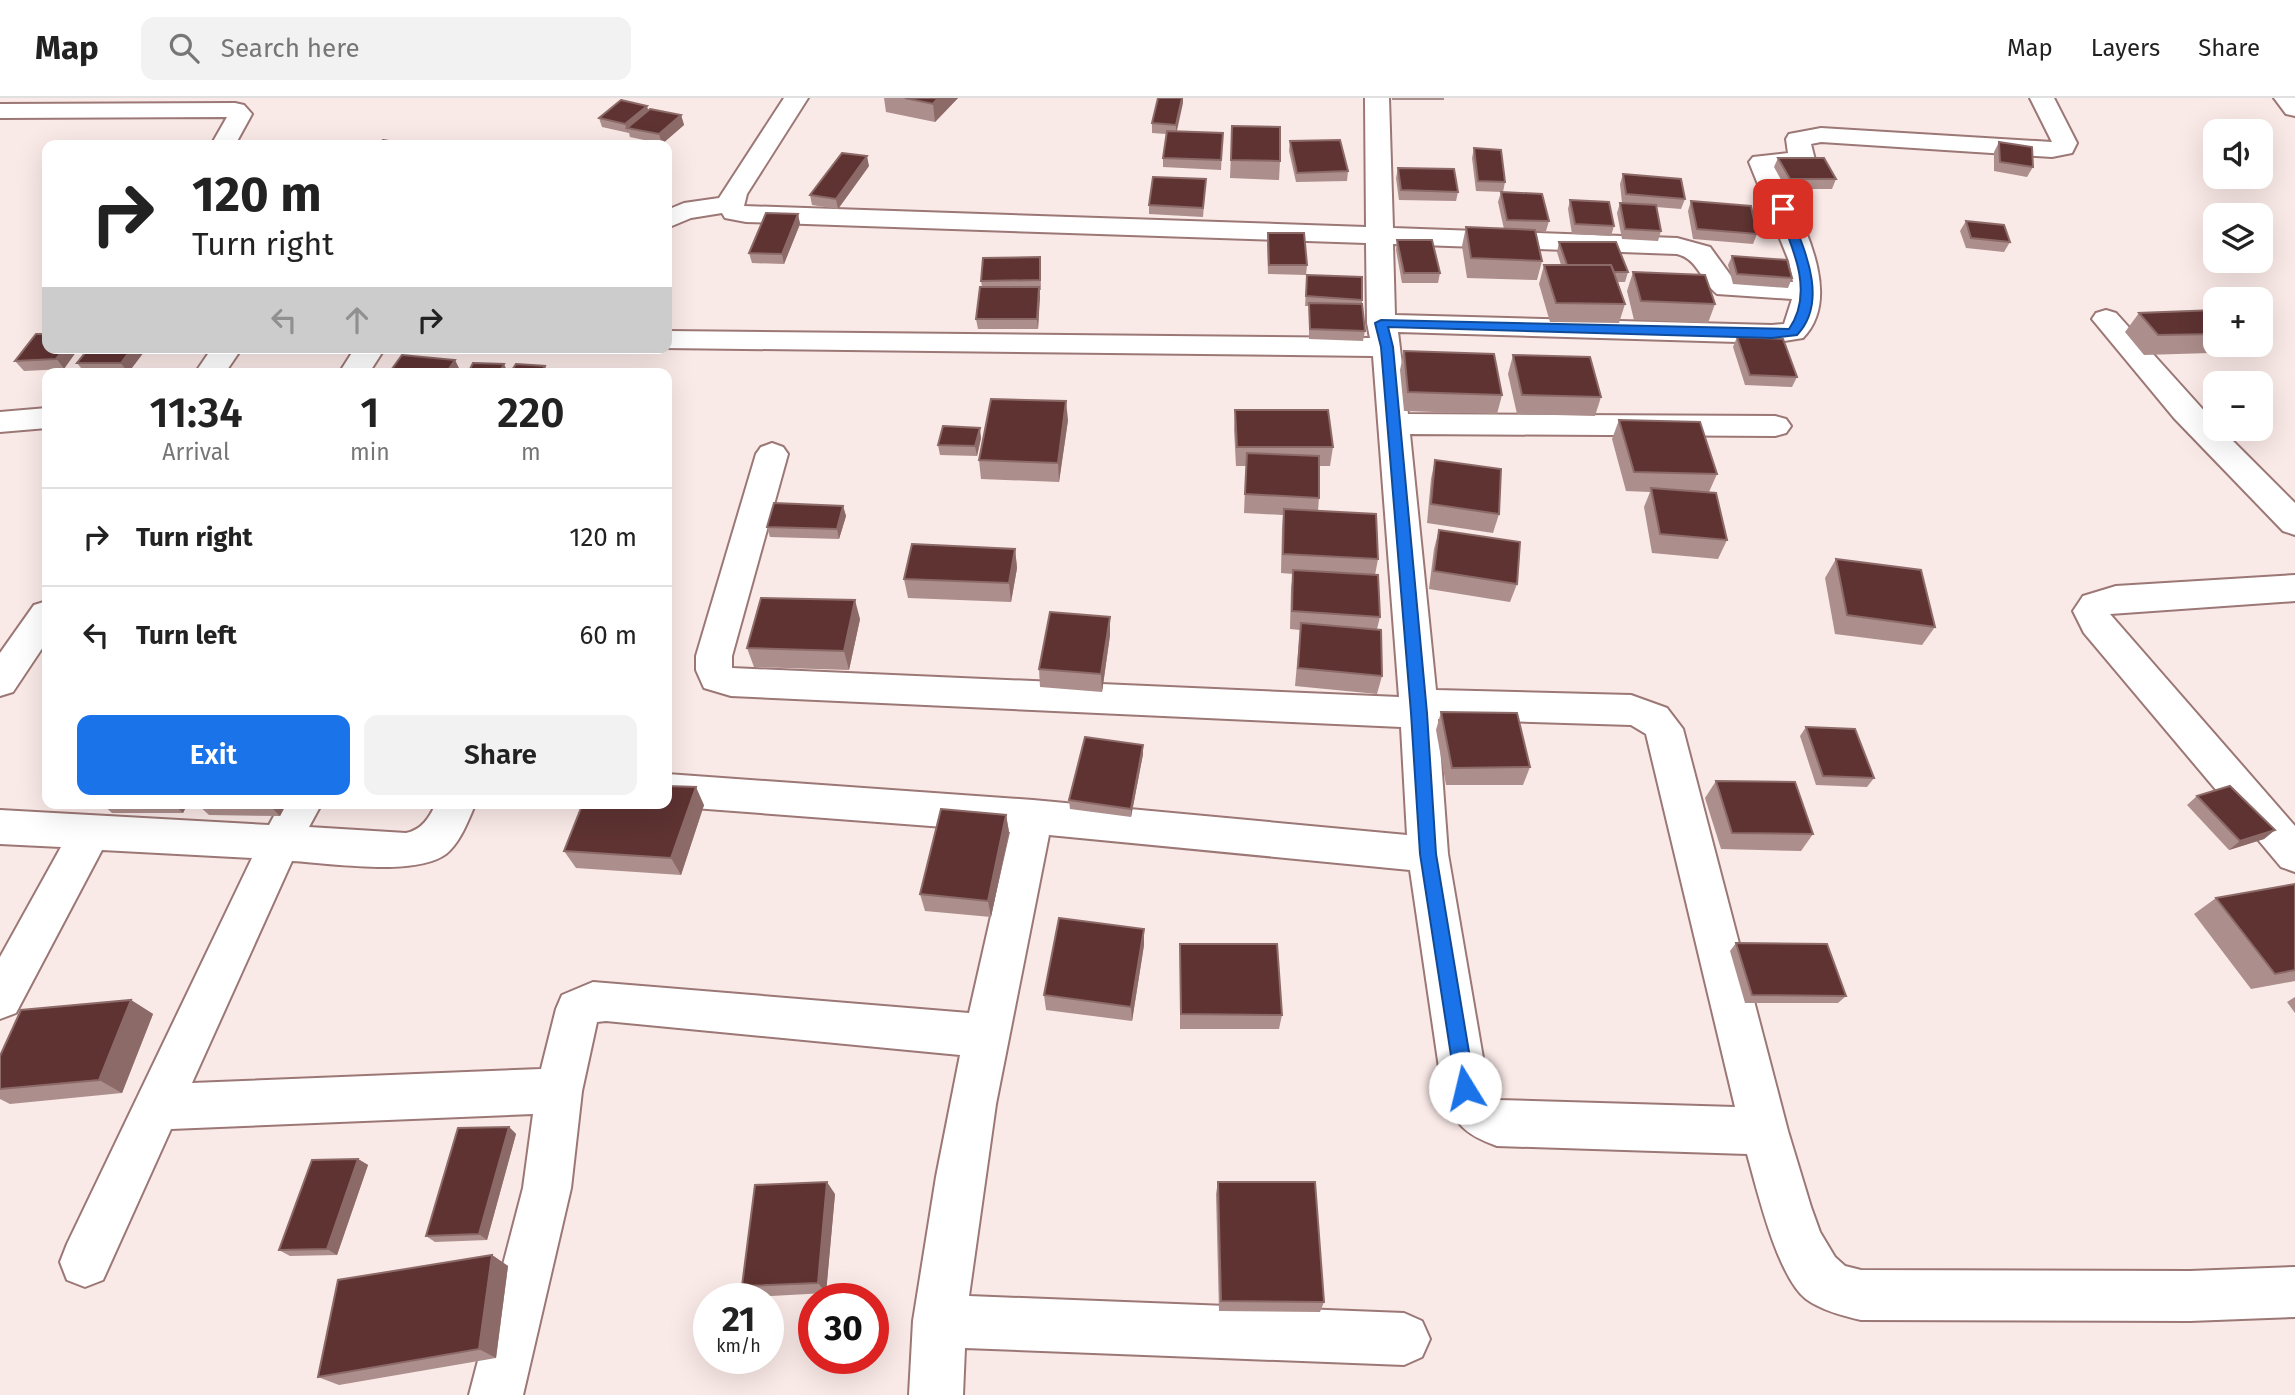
<!DOCTYPE html>
<meta charset="utf-8">
<style>
body{margin:0;font-family:"Fira Sans",sans-serif;background:#f2f2f2;color:#222;height:100vh;display:flex;flex-direction:column;font-size:26px;white-space:nowrap}
*{box-sizing:border-box;margin:0}
p{font-size:23px;color:#767676}
.icon{flex:none;width:38px;height:38px;fill:none;stroke:currentColor;stroke-width:2;stroke-linecap:round;stroke-linejoin:round}
.map{position:relative;flex:1;overflow:hidden}
.panel{position:absolute;left:42px;top:270px;width:630px;height:441px;display:flex;flex-direction:column;background:#fff;border-radius:14px;box-shadow:0 7px 28px #0002}
.panel>*{flex:none}
.banner{position:absolute;left:42px;top:42px;width:630px;height:214px;border-radius:14px;box-shadow:0 7px 28px #0002;background:#fff;color:#222;overflow:hidden}
.tools{position:absolute;left:2203px;top:21px;display:grid;gap:14px}
.tools a{display:grid;place-items:center;width:70px;height:70px;border-radius:14px;background:#fff;box-shadow:0 7px 28px #0002;font-size:35px}
.speed{position:absolute;left:693px;top:1185px;display:flex;gap:14px;font-size:35px;font-weight:700;text-align:center}
.speed>*{display:grid;place-content:center;width:91px;height:91px;border-radius:50%;background:#fff;box-shadow:0 7px 28px #0002;line-height:1}
.speed small{font-size:18px;font-weight:400}
.speed .limit{border:10px solid #d22;background:#fff;color:#111}
.pin{position:absolute;display:grid;place-items:center;width:60px;height:60px;color:#fff;margin:-30px;border-radius:14px;box-shadow:0 4px 10px #0006}
.me{position:absolute;width:77px;margin:-38px;rotate:351deg;stroke-linejoin:round;filter:drop-shadow(0 0 5px #0008)}
.turn{display:flex;align-items:center;gap:24px;height:147px;padding:0 35px;font-size:32px}
.turn .icon{width:91px;height:91px;stroke-width:2.5}
.turn b{display:block;font-size:49px;line-height:60px}
.lanes{display:flex;align-items:center;height:66px;padding:0 35px;background:#0003;justify-content:center;gap:35px;direction:ltr}
.lanes .off{opacity:.35}
.eta{display:flex;justify-content:space-evenly;align-items:center;height:119px;text-align:center}
.eta b{font-size:42px;font-weight:600;line-height:49px}
.button{display:flex;gap:14px;margin-top:auto;padding:14px 35px}
.button a{flex:1;height:80px;border-radius:14px;background:#1a73e8;color:#fff;font-size:28px;font-weight:600;line-height:80px;text-align:center}
.button a+a{background:#f2f2f2;color:#222}
ul{padding:0;list-style:none}
li{display:flex;align-items:center;gap:21px;height:98px;padding:0 35px;border-top:2px solid #e0e0e0}
li div{flex:1}
li b{display:block;font-size:26px}
li em{font-style:normal}
header{display:flex;align-items:center;gap:42px;box-sizing:border-box;height:98px;padding:0 35px;background:#fff;border-bottom:2px solid #e0e0e0}
header strong{font-size:33px}
nav{display:flex;gap:38px;margin-inline-start:auto;font-size:24px}
.search{width:490px;height:63px;background:#f2f2f2;display:flex;align-items:center;gap:18px;box-sizing:border-box;padding:0 24px;border-radius:14px;color:#767676;font-size:26px}
.map>svg:first-child{display:block}
.lines{fill:none;stroke-linecap:round;stroke-linejoin:round}
.minor-casing{stroke:#9b7775;stroke-width:4}
.minor{fill:#fff;fill-rule:evenodd}
.wall{fill:#ac8e8c}
.shaded-wall{fill:#8c6a68}
.building{fill:#5e3332;stroke:#8c6a68;stroke-width:2}
.route{fill:#1a73e8;stroke:#114b97;stroke-width:2}
</style>
<header>
<strong>Map</strong>
<div class="search"><svg class="icon" aria-label="search" viewBox="0 0 24 24"><circle cx="10" cy="10" r="6"/><path d="M15 15l6 6"/></svg>Search here</div>
<nav><a>Map</a><a>Layers</a><a>Share</a></nav>
</header>
<div class="map">
<svg width="2295" height="1297" viewBox="0 0 2295 1297">
<rect width="100%" height="100%" fill="#f9e9e7"/>
<g class="lines">
<g class="minor-casing">
<g id="minor">
<path d="M 784,0 L 808,0 L 747,96 L 744,108 L 1366,129 L 1365,0 L 1389,0 L 1393,130 L 1677,140 L 1710,149 L 1734,182 L 1793,184 L 1789,163 L 1749,64 L 1753,59 L 1788,55 L 1786,41 L 1789,36 L 1821,30 L 2052,44 L 2030,0 L 2054,0 L 2077,45 L 2072,55 L 2052,59 L 1821,44 L 1811,46 L 1815,62 L 1811,67 L 1778,71 C 1797,116 1846,196 1803,240 L 1772,245 L 1398,234 L 1408,316 L 1775,318 L 1786,321 L 1791,328 L 1786,335 L 1775,338 L 1410,336 L 1436,592 L 1631,597 L 1667,610 L 1683,631 L 1788,1033 L 1811,1109 L 1820,1134 L 1835,1159 L 1845,1168 L 1861,1172 L 2190,1173 L 2295,1169 L 2295,1219 L 2190,1223 L 1861,1222 C 1843,1218 1821,1212 1806,1201 C 1777,1178 1757,1091 1747,1056 L 1497,1048 C 1461,1035 1455,1025 1442,990 L 1410,772 L 1049,737 L 996,1006 L 969,1198 L 1404,1215 L 1422,1223 L 1430,1241 L 1422,1259 L 1404,1267 L 965,1250 L 963,1297 L 909,1297 L 913,1223 L 936,1079 L 960,957 L 606,923 L 597,924 L 582,993 L 571,1090 L 523,1297 L 469,1297 L 523,1090 L 533,1016 L 171,1031 L 103,1182 L 85,1189 L 67,1182 L 60,1164 L 67,1146 L 252,760 L 102,752 L 16,915 L 0,921 L 0,859 L 61,749 L 0,746 L 0,712 L 269,727 L 281,705 L 322,705 L 309,729 L 406,735 C 422,732 430,719 436,705 L 476,705 C 468,722 461,744 446,756 C 415,779 331,765 292,763 L 192,985 L 541,971 L 556,911 L 562,897 L 593,884 L 969,915 L 1010,734 L 667,708 L 658,705 L 667,705 L 667,676 L 1033,702 L 1407,737 L 1401,629 L 731,598 L 704,590 L 696,572 L 696,558 L 756,356 L 761,349 L 772,345 L 783,349 L 788,356 L 732,558 L 732,570 L 1399,599 L 1373,258 L 664,250 L 667,250 L 667,233 L 1370,240 L 1367,225 L 1366,145 L 746,124 L 725,120 L 722,115 L 691,120 L 667,130 L 667,112 L 684,105 L 719,100 ZM 1393,146 L 1677,156 C 1698,161 1701,183 1717,196 L 1792,201 L 1784,226 L 1772,227 L 1395,217 ZM 1438,621 L 1631,627 L 1646,636 L 1735,1009 L 1499,1002 L 1488,989 L 1448,756 Z"/>
<polygon points="2274,0 2295,0 2295,18 2286,16"/>
<polygon points="235,5 244,7 252,16 235,47 211,47 227,19 0,20 0,6"/>
<polygon points="2106,212 2116,215 2216,326 2216,331 2221,331 2295,405 2295,437 2283,433 2174,320 2092,221 2096,215"/>
<polygon points="212,250 242,250 225,275 195,275"/>
<polygon points="355,250 385,250 369,275 339,275"/>
<polygon points="47,310 47,330 0,334 0,314"/>
<polygon points="2295,477 2295,503 2110,516 2295,728 2295,774 2281,769 2084,535 2073,513 2083,498 2116,488"/>
<polygon points="47,503 47,543 13,594 0,598 0,555 34,507"/>
</g>
</g>
<use href="#minor" class="minor"/>
</g>
<g class="wall">
<polygon points="884,0 958,0 935,24 886,14"/>
<polygon points="1158,0 1183,0 1176,33 1223,35 1221,72 1163,69 1163,60 1166,36 1152,35 1152,25"/>
<rect x="1392" y="0" width="52" height="2"/>
<polygon points="648,12 681,17 684,27 662,46 630,39 629,35 602,29 599,20"/>
<polygon points="1232,28 1280,63 1279,82 1230,80"/>
<polygon points="1290,43 1348,73 1347,83 1296,84 1289,53"/>
<polygon points="1999,44 2033,69 2027,79 1994,73 1994,54"/>
<polygon points="1474,50 1505,84 1503,94 1476,93 1472,60"/>
<polygon points="1778,60 1836,81 1832,91 1786,91 1774,69"/>
<polygon points="869,68 838,111 812,107 810,97"/>
<polygon points="1398,70 1458,94 1456,103 1399,102 1396,80"/>
<polygon points="1623,76 1685,101 1681,111 1656,109 1661,133 1658,143 1622,141 1617,115 1620,105 1622,105 1620,86"/>
<polygon points="1206,81 1203,119 1149,116 1149,107"/>
<polygon points="1501,94 1549,123 1546,133 1535,133 1542,163 1537,182 1467,180 1462,148 1466,129 1504,131 1498,104"/>
<polygon points="1570,102 1614,128 1611,138 1572,136 1568,111"/>
<polygon points="1691,103 1757,136 1753,146 1693,141 1688,113"/>
<polygon points="798,116 800,126 784,166 752,165 749,155"/>
<polygon points="1966,123 2010,144 2004,154 1966,150 1960,133"/>
<polygon points="1268,135 1307,167 1306,177 1268,176 1267,145"/>
<polygon points="1397,142 1440,175 1438,185 1402,185 1396,152"/>
<polygon points="1559,144 1628,174 1625,184 1618,184 1625,206 1619,225 1550,224 1539,186 1544,167 1561,167 1557,154"/>
<polygon points="1732,158 1792,180 1788,190 1733,186 1728,167"/>
<polygon points="1040,159 1041,192 1040,192 1038,231 978,231 976,221 982,189 981,183"/>
<polygon points="1633,174 1715,206 1708,225 1634,222 1627,193"/>
<polygon points="1307,177 1362,202 1362,206 1365,233 1363,243 1309,241 1309,208 1305,208"/>
<polygon points="2216,212 2216,247 2248,247 2243,254 2144,257 2125,234 2139,215"/>
<polygon points="36,236 64,271 24,273 15,263"/>
<polygon points="1737,239 1797,279 1792,289 1745,287 1733,249"/>
<polygon points="89,250 147,250 128,275 85,275 77,265"/>
<polygon points="1404,253 1502,297 1497,316 1404,313 1400,272"/>
<polygon points="1513,257 1601,299 1595,318 1517,316 1508,276"/>
<polygon points="1235,312 1333,349 1330,368 1319,368 1319,400 1318,413 1378,461 1375,477 1380,519 1377,531 1382,578 1377,596 1295,588 1300,532 1290,531 1291,490 1293,476 1281,475 1282,430 1283,417 1244,415 1246,368 1236,368 1234,331"/>
<polygon points="1068,322 1059,384 981,381 979,362"/>
<polygon points="1619,322 1717,376 1709,394 1727,442 1718,461 1652,455 1644,409 1650,394 1626,393 1612,341"/>
<polygon points="981,340 977,358 940,357 938,347"/>
<polygon points="1435,362 1499,416 1493,435 1427,425 1431,381"/>
<polygon points="843,408 846,418 839,441 770,439 767,429"/>
<polygon points="1439,432 1517,486 1510,504 1429,491 1434,451"/>
<polygon points="1015,451 1017,470 1011,504 908,500 904,481"/>
<polygon points="1836,461 1935,529 1922,547 1835,536 1825,480"/>
<polygon points="1110,519 1110,537 1102,594 1040,589 1039,571"/>
<polygon points="860,521 849,572 754,569 747,550"/>
<polygon points="1441,614 1530,669 1523,687 1446,687 1436,632"/>
<polygon points="1806,629 1874,680 1867,689 1816,687 1800,638"/>
<polygon points="1143,647 1143,656 1131,719 1070,711 1069,702"/>
<polygon points="1716,683 1813,736 1801,753 1721,751 1705,700"/>
<polygon points="2197,698 2275,732 2264,741 2229,752 2187,707"/>
<polygon points="101,705 188,705 183,715 112,715"/>
<polygon points="196,705 287,705 280,718 209,717"/>
<polygon points="704,707 681,777 576,770 564,753"/>
<polygon points="1006,717 1009,734 991,819 925,813 920,796"/>
<polygon points="2295,786 2295,883 2251,891 2194,816 2216,800"/>
<polygon points="1736,845 1846,898 1838,905 1745,905 1730,853"/>
<polygon points="1180,846 1282,917 1279,931 1180,931"/>
<polygon points="1144,847 1132,923 1046,912 1044,897"/>
<polygon points="2295,899 2295,915 2287,904"/>
<polygon points="131,902 153,916 122,995 10,1006 0,1001 0,958"/>
<polygon points="509,1029 516,1036 487,1142 435,1144 426,1138"/>
<polygon points="358,1061 368,1067 337,1157 290,1158 279,1152"/>
<polygon points="1218,1084 1324,1204 1320,1214 1219,1213 1216,1096"/>
<polygon points="835,1096 826,1195 752,1199 742,1188"/>
<polygon points="492,1157 508,1168 496,1260 339,1287 318,1279"/>
</g>
<g class="shaded-wall">
<polygon points="938,0 958,0 935,24 933,6"/>
<polygon points="1182,0 1183,0 1183,5 1176,37 1176,27"/>
<polygon points="647,8 650,18 627,30 628,35 625,26"/>
<polygon points="681,17 684,27 662,46 659,36"/>
<polygon points="867,58 869,68 838,111 836,101"/>
<polygon points="798,116 800,126 784,166 782,156"/>
<polygon points="1039,189 1040,199 1038,231 1037,221"/>
<polygon points="64,250 79,250 64,271 56,261"/>
<polygon points="132,250 147,250 128,275 121,265"/>
<polygon points="455,262 460,272 458,275 446,275"/>
<polygon points="504,266 508,275 499,275"/>
<polygon points="545,268 548,275 541,275"/>
<polygon points="1066,303 1068,322 1059,384 1058,365"/>
<polygon points="980,330 981,340 977,358 975,348"/>
<polygon points="843,408 846,418 839,441 837,431"/>
<polygon points="1015,451 1017,470 1011,504 1009,485"/>
<polygon points="855,502 860,521 849,572 844,553"/>
<polygon points="1110,519 1110,537 1102,594 1101,576"/>
<polygon points="1143,647 1143,656 1131,719 1131,711"/>
<polygon points="696,689 704,707 681,777 671,760"/>
<polygon points="172,705 188,705 183,715"/>
<polygon points="267,705 287,705 280,718"/>
<polygon points="1006,717 1009,734 991,819 988,803"/>
<polygon points="2275,732 2264,741 2229,752 2240,743"/>
<polygon points="1144,831 1144,847 1132,923 1131,909"/>
<polygon points="131,902 153,916 122,995 99,982"/>
<polygon points="509,1029 516,1036 487,1142 479,1136"/>
<polygon points="358,1061 368,1067 337,1157 327,1151"/>
<polygon points="827,1084 835,1096 826,1195 818,1185"/>
<polygon points="492,1157 508,1168 496,1260 479,1251"/>
</g>
<g class="building">
<polygon points="905,0 938,0 933,6"/>
<polygon points="1158,0 1182,0 1176,27 1152,25"/>
<polygon points="621,2 647,8 625,26 599,20"/>
<polygon points="650,11 681,17 659,36 627,30"/>
<polygon points="1232,28 1280,29 1280,63 1231,62"/>
<polygon points="1167,33 1223,35 1221,62 1163,60"/>
<polygon points="383,42 414,47 377,47"/>
<polygon points="1340,42 1348,73 1297,75 1290,43"/>
<polygon points="1999,44 2032,49 2033,69 2000,64"/>
<polygon points="1474,50 1501,52 1505,84 1478,83"/>
<polygon points="842,55 867,58 836,101 810,97"/>
<polygon points="1778,60 1824,60 1836,81 1790,81"/>
<polygon points="1398,70 1454,71 1458,94 1401,92"/>
<polygon points="1623,76 1681,81 1685,101 1626,96"/>
<polygon points="1153,79 1206,81 1203,110 1149,107"/>
<polygon points="1501,94 1542,96 1549,123 1507,122"/>
<polygon points="1570,102 1609,104 1614,128 1575,126"/>
<polygon points="1691,103 1751,108 1757,136 1697,131"/>
<polygon points="1620,105 1656,107 1661,133 1625,131"/>
<polygon points="766,115 798,116 782,156 749,155"/>
<polygon points="1966,123 2004,127 2010,144 1971,140"/>
<polygon points="1466,129 1535,132 1542,163 1471,160"/>
<polygon points="1268,135 1304,135 1307,167 1269,167"/>
<polygon points="1397,142 1432,142 1440,175 1404,175"/>
<polygon points="1559,144 1616,144 1628,174 1614,174 1611,167 1567,167"/>
<polygon points="1732,158 1787,162 1792,180 1737,176"/>
<polygon points="1040,159 1040,182 981,183 983,160"/>
<polygon points="1544,167 1611,167 1625,206 1556,205"/>
<polygon points="1633,174 1705,177 1715,206 1641,203"/>
<polygon points="1307,177 1362,179 1362,202 1306,198"/>
<polygon points="980,189 1039,189 1037,221 976,221"/>
<polygon points="1309,205 1362,206 1365,233 1310,231"/>
<polygon points="2216,212 2216,236 2158,237 2139,215"/>
<polygon points="36,236 47,236 47,250 64,250 56,261 15,263"/>
<polygon points="1737,239 1783,241 1797,279 1750,277"/>
<polygon points="89,250 132,250 121,265 77,265"/>
<polygon points="1404,253 1494,256 1502,297 1408,294"/>
<polygon points="402,257 455,262 446,275 389,275"/>
<polygon points="1513,257 1590,259 1601,299 1522,297"/>
<polygon points="473,265 504,266 499,275 468,275"/>
<polygon points="516,266 545,268 541,275 510,275"/>
<polygon points="991,301 1066,303 1058,365 979,362"/>
<polygon points="1235,312 1328,312 1333,349 1237,349"/>
<polygon points="1619,322 1700,324 1717,376 1634,374"/>
<polygon points="943,328 980,330 975,348 938,347"/>
<polygon points="1247,355 1319,358 1319,400 1245,396"/>
<polygon points="1435,362 1501,371 1499,416 1431,406"/>
<polygon points="1651,390 1716,395 1727,442 1660,436"/>
<polygon points="774,405 843,408 837,431 767,429"/>
<polygon points="1284,411 1376,416 1378,461 1283,456"/>
<polygon points="1439,432 1520,444 1517,486 1434,473"/>
<polygon points="912,446 1015,451 1009,485 904,481"/>
<polygon points="1836,461 1921,472 1935,529 1847,517"/>
<polygon points="1293,472 1378,477 1380,519 1292,513"/>
<polygon points="761,500 855,502 844,553 747,550"/>
<polygon points="1050,514 1110,519 1101,576 1039,571"/>
<polygon points="1301,525 1381,532 1382,578 1298,570"/>
<polygon points="1441,614 1517,615 1530,669 1452,670"/>
<polygon points="1806,629 1855,631 1874,680 1823,678"/>
<polygon points="1085,639 1143,647 1131,711 1069,702"/>
<polygon points="1716,683 1795,684 1813,736 1732,735"/>
<polygon points="667,688 696,689 671,760 564,753 583,705 667,705"/>
<polygon points="2230,688 2275,732 2240,743 2197,698"/>
<polygon points="941,711 1006,717 988,803 920,796"/>
<polygon points="2295,786 2295,872 2275,876 2216,800"/>
<polygon points="1059,820 1144,831 1131,909 1044,897"/>
<polygon points="1736,845 1827,846 1846,898 1752,897"/>
<polygon points="1180,846 1277,846 1282,917 1181,916"/>
<polygon points="131,902 99,982 0,991 0,958 21,912"/>
<polygon points="509,1029 479,1136 426,1138 458,1030"/>
<polygon points="358,1061 327,1151 279,1152 312,1062"/>
<polygon points="827,1084 818,1185 742,1188 755,1087"/>
<polygon points="1218,1084 1315,1084 1324,1204 1221,1203"/>
<polygon points="492,1157 479,1251 318,1279 338,1182"/>
</g>
<path class="route" d="M 1779,109 L 1788,111 C 1803,148 1830,202 1797,237 L 1772,240 L 1388,229 L 1393,249 L 1427,615 L 1436,756 L 1475,990 L 1472,997 L 1465,999 L 1458,997 L 1456,990 L 1420,756 L 1411,615 L 1381,249 L 1375,225 L 1381,222 L 1789,231 C 1815,194 1792,148 1777,111 Z"/>
</svg>
<div class="tools">
<a><svg class="icon" aria-label="sound" viewBox="0 0 24 24"><path d="M4 9h4l5-4v14l-5-4H4zM17 9q2 3 0 6"/></svg></a>
<a><svg class="icon" aria-label="layers" viewBox="0 0 24 24"><path d="M12 4l9 5-9 5-9-5zM3 14l9 5 9-5"/></svg></a>
<a>+</a>
<a>−</a>
</div>
<div class="speed"><div>21<small>km/h</small></div><div class="limit">30</div></div>
<div class="pin" style="left:1783px;top:111px;background:#d93025"><svg class="icon" aria-label="arrive" viewBox="0 0 24 24"><path d="M6 21V4h12l-3 4 3 4H6"/></svg></div>
<svg class="me" style="left:1465px;top:990px" viewBox="-20 -20 40 40"><circle r="19" fill="#fff"/><path d="M0-13L10 11 0 6-10 11z" fill="#1a73e8"/></svg>
<div class="banner">
<div class="turn"><svg class="icon" aria-label="right" viewBox="0 0 24 24"><path d="M7 20v-9h11M14 6l5 5-5 5"/></svg><div><b>120 m</b>Turn right</div></div>
<div class="lanes"><svg class="icon off" aria-label="left" viewBox="0 0 24 24"><path d="M17 20v-9H6M10 6l-5 5 5 5"/></svg><svg class="icon off" aria-label="ahead" viewBox="0 0 24 24"><path d="M12 20V5M6 11l6-6 6 6"/></svg><svg class="icon" aria-label="right" viewBox="0 0 24 24"><path d="M7 20v-9h11M14 6l5 5-5 5"/></svg></div>
</div>
<section class="panel">
<div class="eta">
<div><b>11:34</b><p>Arrival</p></div>
<div><b>1</b><p>min</p></div>
<div><b>220</b><p>m</p></div>
</div>
<ul>
<li><svg class="icon" aria-label="right" viewBox="0 0 24 24"><path d="M7 20v-9h11M14 6l5 5-5 5"/></svg><div><b>Turn right</b></div><em>120 m</em></li>
<li><svg class="icon" aria-label="left" viewBox="0 0 24 24"><path d="M17 20v-9H6M10 6l-5 5 5 5"/></svg><div><b>Turn left</b></div><em>60 m</em></li>
</ul>
<div class="button"><a>Exit</a><a>Share</a></div>
</section>
</div>
